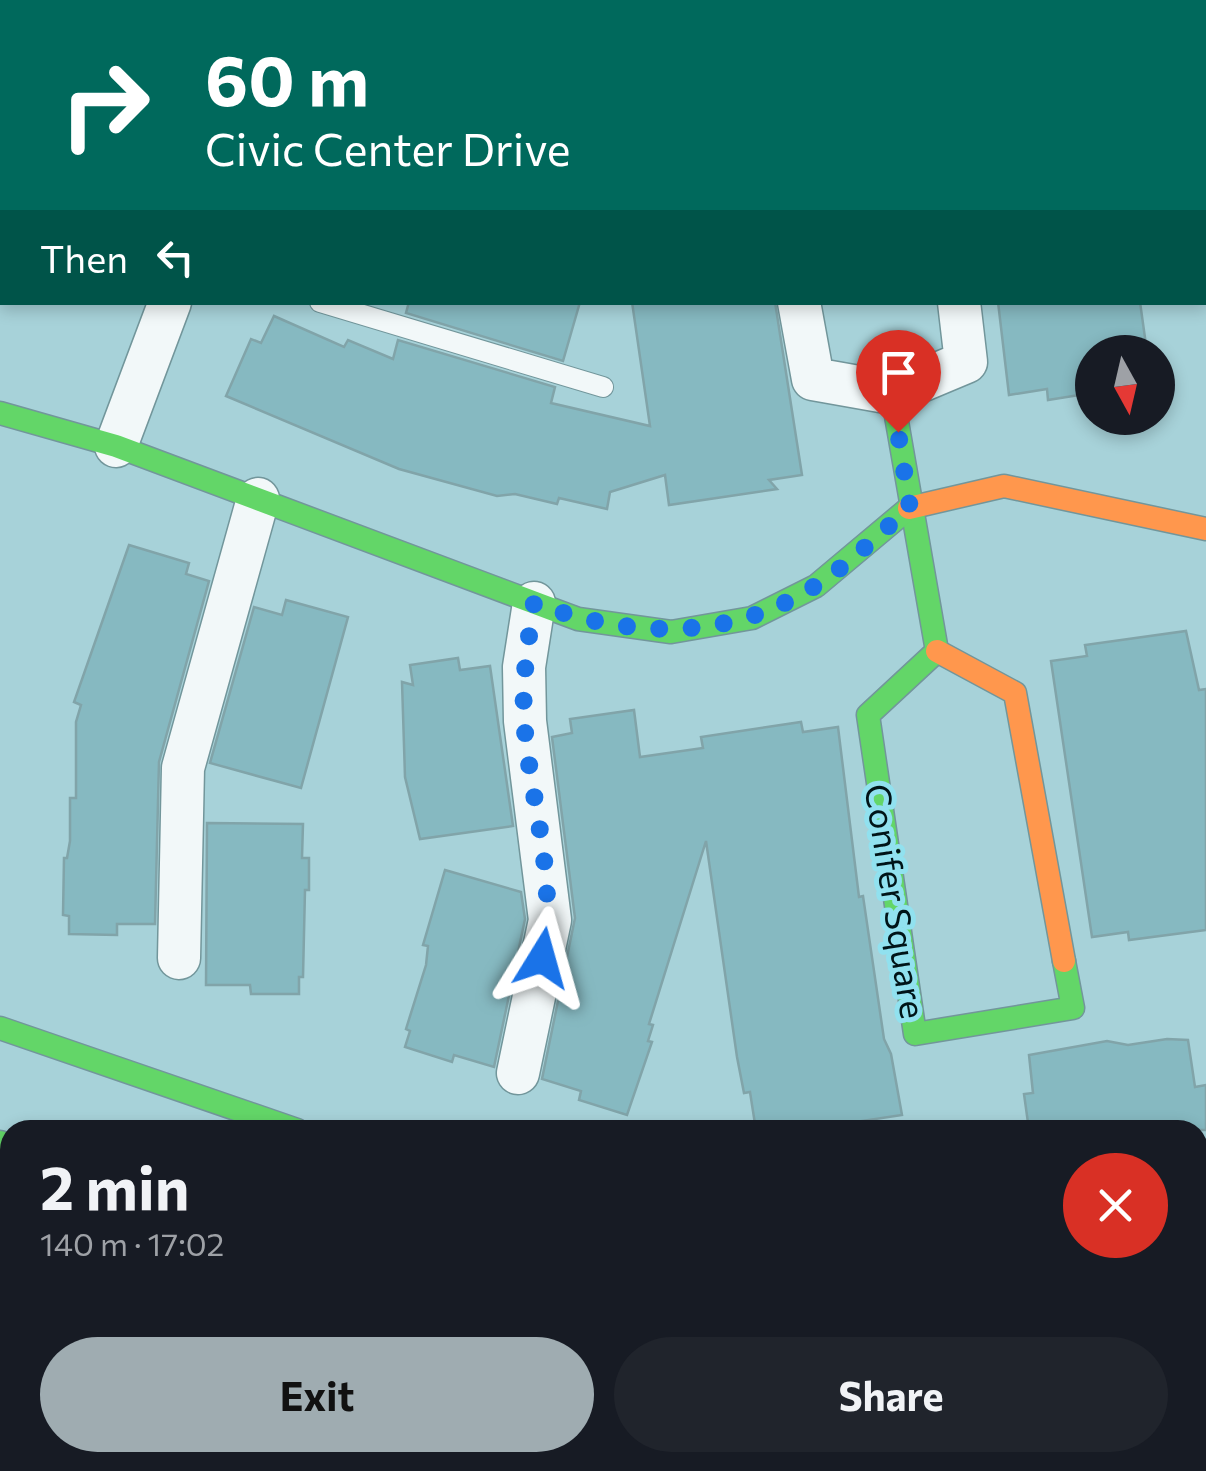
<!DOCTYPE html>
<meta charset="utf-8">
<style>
body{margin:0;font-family:Commissioner,sans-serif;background:#20242c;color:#f1f3f6;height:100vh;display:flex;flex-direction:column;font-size:38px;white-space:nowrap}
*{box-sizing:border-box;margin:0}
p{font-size:32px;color:#9ea1a6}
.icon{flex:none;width:55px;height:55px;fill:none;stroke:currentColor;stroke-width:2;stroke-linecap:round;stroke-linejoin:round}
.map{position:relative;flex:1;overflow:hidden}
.panel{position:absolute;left:0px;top:1120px;width:1208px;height:352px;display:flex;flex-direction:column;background:#171b24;border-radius:30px 30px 0 0;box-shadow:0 5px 15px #0003}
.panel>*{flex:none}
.top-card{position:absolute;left:0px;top:0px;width:1208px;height:305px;box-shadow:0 5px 15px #0003;background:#00695c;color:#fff;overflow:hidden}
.needle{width:65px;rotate:172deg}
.buttons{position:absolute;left:1075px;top:335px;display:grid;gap:20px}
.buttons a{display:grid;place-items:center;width:100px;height:100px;border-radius:50%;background:#171b24;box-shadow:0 5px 15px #0003;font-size:50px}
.pin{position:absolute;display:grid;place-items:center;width:85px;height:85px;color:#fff;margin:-102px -42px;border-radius:50% 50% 50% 0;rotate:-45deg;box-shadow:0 0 10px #0007}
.pin .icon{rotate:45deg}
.me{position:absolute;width:110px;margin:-55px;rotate:8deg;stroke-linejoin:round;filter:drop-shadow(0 0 8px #0008)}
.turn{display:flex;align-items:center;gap:35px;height:210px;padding:0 40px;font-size:45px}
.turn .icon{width:130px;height:130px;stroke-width:2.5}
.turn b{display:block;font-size:70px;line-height:85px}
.then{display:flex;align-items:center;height:95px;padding:0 40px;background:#0003;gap:20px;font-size:38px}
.round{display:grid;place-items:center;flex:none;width:105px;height:105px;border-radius:52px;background:#20242c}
.headline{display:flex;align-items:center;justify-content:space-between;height:170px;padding:0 40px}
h1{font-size:60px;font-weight:700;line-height:75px}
.action{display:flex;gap:20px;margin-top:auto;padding:20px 40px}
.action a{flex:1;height:115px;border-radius:60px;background:#9facb1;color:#111;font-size:40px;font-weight:700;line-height:115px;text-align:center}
.action a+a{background:#20242c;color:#f1f3f6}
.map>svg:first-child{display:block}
.building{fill:#86b9c1;stroke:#81a4a9;stroke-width:2.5}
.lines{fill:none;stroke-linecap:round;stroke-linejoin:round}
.lane-casing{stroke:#72969b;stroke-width:22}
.street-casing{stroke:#72969b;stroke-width:45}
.fast-casing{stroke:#72969b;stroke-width:25}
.slow-casing{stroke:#72969b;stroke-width:25}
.lane{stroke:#f2f8f9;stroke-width:20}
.street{stroke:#f2f8f9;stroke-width:42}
.fast{stroke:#63d668;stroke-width:22}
.slow{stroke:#ff974d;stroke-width:22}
.route{stroke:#1a73e8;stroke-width:18;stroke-dasharray:0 32.4}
.labels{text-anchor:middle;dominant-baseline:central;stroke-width:10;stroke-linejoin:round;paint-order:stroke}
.street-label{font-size:35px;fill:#001418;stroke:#91e1ef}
</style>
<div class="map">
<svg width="1206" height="1471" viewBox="0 0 1206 1471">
<rect width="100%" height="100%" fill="#a7d2d9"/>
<g class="building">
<polygon points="409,302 580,302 563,361 406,313"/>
<polygon points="632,302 775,302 802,475 769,480 777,489 669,505 665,475 610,492 607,509 559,498 557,504 515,494 497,496 399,469 226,396 251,339 261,343 274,316 344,347 348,340 393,359 398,340 555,387 551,403 650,426"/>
<polygon points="998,302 1140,302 1147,352 1092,352 1092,393 1048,400 1047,389 1009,395"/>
<polygon points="129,545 189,563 186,574 209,581 159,762 155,924 117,924 117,935 69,934 69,916 63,915 64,858 67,858 70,841 70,798 76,798 76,722 81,705 74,702"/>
<polygon points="286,600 348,617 301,788 210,763 254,607 282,615"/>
<polygon points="1186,631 1199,690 1206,689 1206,930 1129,940 1128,932 1092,937 1051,661 1087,656 1085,645"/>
<polygon points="458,658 460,670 490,666 513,826 420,839 405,777 402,682 413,685 410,665"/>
<polygon points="634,710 640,757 703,748 701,737 801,722 803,732 838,727 859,897 863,896 884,1039 891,1054 902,1115 862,1121 864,1130 761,1130 760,1123 755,1124 750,1092 744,1093 737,1057 706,841 649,1024 653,1025 648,1041 652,1042 627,1115 579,1100 581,1091 542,1079 575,918 552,737 572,733 570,719"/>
<polygon points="207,823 303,824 302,858 309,858 309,890 305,890 303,977 299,977 299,994 251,994 250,985 206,985"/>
<polygon points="445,870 521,892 525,919 494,1067 454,1055 452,1062 405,1047 410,1031 406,1029 426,965 428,946 423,945"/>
<polygon points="1167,1039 1188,1040 1195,1087 1206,1085 1206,1130 1029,1130 1024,1094 1033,1093 1029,1055 1107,1041 1128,1045"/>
</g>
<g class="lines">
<g class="lane-casing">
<g id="lane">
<polyline points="0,175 2,176"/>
<polyline points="320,302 603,387"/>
</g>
</g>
<g class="street-casing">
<g id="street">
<polyline points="183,0 183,2"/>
<polyline points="1205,259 1206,259"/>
<polyline points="799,302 813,379 892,393 966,362 959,302"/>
<polyline points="116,446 170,302"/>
<polyline points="179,958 183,768 258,499"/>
<polyline points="518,1073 550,920 525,721 524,667 534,603"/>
</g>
</g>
<g class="fast-casing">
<g id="fast">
<polyline points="892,393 937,651 868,715 915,1034 1073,1008 1064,961"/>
<polyline points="0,413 116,446 578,619 671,632 752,618 816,586 909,508"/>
<polyline points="0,1028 297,1130"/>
<polyline points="0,1142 10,1145"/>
<polyline points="1198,1361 1206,1363"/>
<polyline points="1174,1462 1206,1468"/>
</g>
</g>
<g class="slow-casing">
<g id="slow">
<polyline points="909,508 1004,486 1206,529"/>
<polyline points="937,651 1015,693 1064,961"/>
</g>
</g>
<use href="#lane" class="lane"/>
<use href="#street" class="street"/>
<use href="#fast" class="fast"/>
<use href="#slow" class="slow"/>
</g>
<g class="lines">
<path class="route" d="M 542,958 C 559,880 529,798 524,719 C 522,679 528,642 534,603 C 627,638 729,642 815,586 C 849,565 879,533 910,508 L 898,432"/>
</g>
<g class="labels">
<g class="street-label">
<text transform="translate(897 901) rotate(81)">Conifer Square</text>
</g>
</g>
</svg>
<div class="buttons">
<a><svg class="needle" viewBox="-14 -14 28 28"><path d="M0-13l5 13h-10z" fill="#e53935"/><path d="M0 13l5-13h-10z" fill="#9ea1a6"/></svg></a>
</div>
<div class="pin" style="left:898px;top:432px;background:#d93025"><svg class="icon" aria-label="arrive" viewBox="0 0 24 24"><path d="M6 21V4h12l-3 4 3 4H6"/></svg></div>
<svg class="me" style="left:542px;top:958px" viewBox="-20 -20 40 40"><path d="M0-17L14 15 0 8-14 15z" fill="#1a73e8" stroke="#fff" stroke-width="4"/></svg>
<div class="top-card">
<div class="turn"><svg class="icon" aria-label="right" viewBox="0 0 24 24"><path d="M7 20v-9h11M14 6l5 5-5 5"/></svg><div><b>60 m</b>Civic Center Drive</div></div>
<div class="then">Then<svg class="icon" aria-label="left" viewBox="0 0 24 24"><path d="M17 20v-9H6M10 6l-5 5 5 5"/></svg></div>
</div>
<section class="panel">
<div class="headline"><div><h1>2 min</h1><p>140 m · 17:02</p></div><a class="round" style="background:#d93025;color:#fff"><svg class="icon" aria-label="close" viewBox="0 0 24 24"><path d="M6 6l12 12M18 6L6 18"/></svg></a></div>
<div class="action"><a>Exit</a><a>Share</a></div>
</section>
</div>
